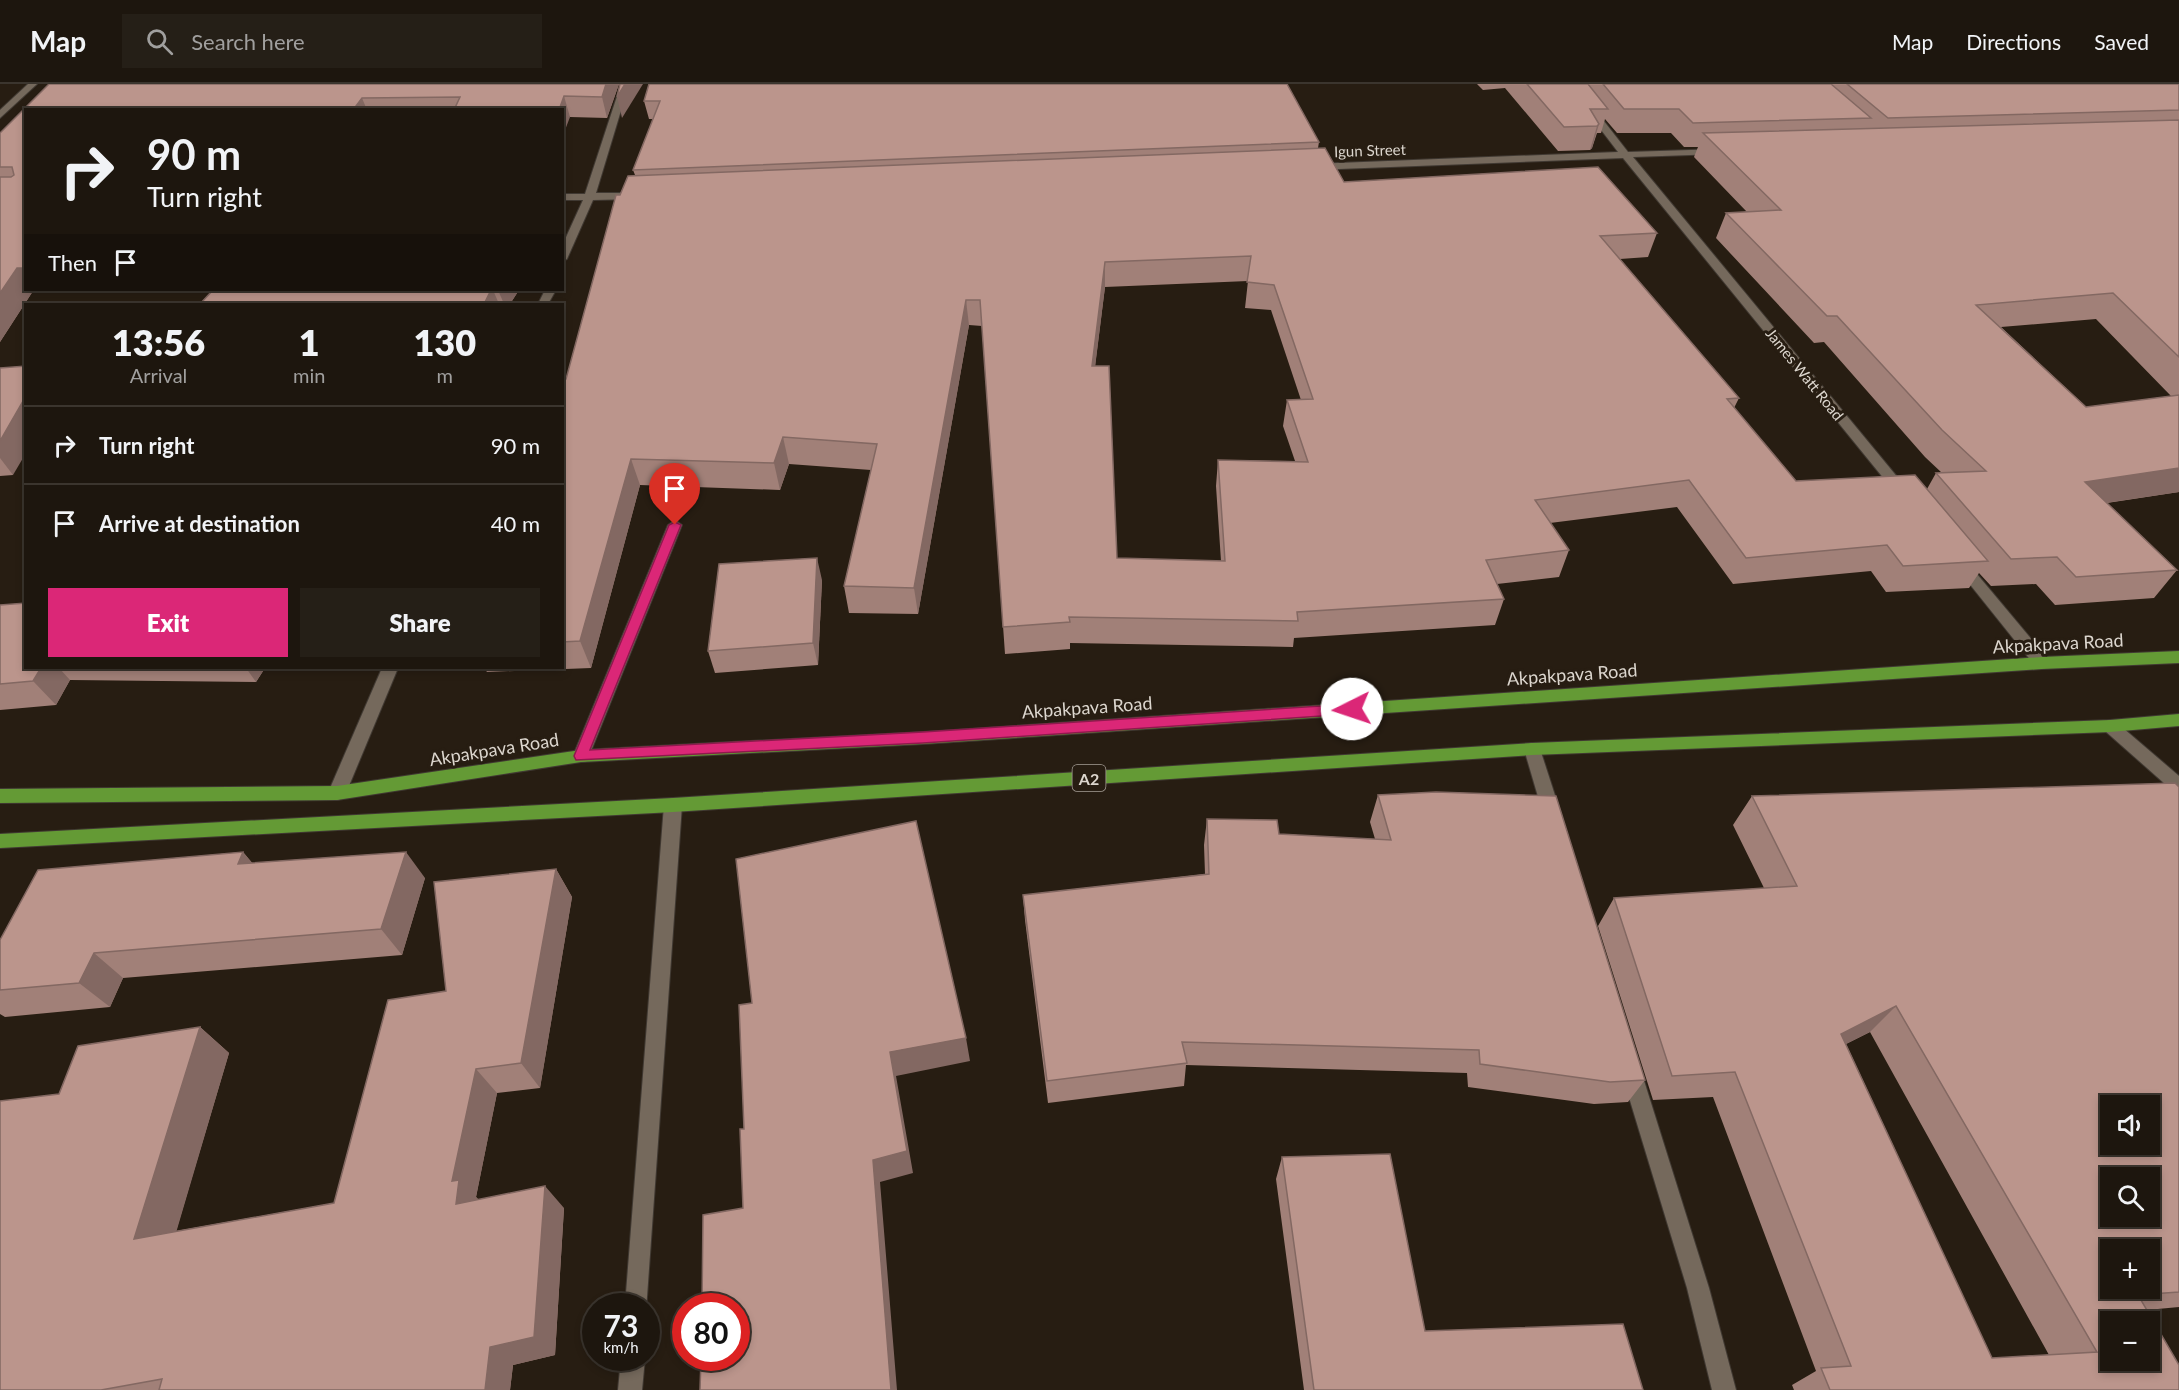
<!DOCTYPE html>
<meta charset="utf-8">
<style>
body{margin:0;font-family:Lato,sans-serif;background:#251f17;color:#f1f3f6;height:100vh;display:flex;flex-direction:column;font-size:22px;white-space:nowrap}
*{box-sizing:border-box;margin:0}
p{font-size:20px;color:#a09f9e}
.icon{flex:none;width:33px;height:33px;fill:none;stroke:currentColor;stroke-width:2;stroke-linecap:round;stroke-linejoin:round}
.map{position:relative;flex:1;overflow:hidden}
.drawer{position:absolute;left:24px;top:219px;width:540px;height:366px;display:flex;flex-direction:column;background:#1d160e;border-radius:0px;box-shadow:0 3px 9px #0003,0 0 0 2px #3b352e}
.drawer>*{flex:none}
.banner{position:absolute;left:24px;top:24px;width:540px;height:183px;border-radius:0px;box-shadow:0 3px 9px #0003,0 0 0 2px #3b352e;background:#1d160e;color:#f1f3f6;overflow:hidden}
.tools{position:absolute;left:2100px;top:1011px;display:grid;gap:12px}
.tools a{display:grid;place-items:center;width:60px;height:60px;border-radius:0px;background:#1d160e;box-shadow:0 3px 9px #0003,0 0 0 2px #3b352e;font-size:30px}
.speed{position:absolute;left:582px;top:1209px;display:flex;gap:12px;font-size:30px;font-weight:700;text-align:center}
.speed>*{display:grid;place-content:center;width:78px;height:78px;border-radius:50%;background:#1d160e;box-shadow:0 3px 9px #0003,0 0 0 2px #3b352e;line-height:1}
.speed small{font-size:15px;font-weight:400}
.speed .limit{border:9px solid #d22;background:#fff;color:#111}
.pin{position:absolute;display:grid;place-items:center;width:51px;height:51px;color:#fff;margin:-62px -26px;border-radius:50% 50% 50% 0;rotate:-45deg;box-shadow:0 0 6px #0007}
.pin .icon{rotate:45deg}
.me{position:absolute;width:66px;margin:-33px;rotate:266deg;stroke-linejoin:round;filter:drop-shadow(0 0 4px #0008)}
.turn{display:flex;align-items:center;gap:21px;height:126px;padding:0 24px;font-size:27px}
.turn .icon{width:78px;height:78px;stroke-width:2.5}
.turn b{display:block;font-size:42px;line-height:51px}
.then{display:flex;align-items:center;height:57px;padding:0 24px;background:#0003;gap:12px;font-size:22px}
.eta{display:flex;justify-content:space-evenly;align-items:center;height:102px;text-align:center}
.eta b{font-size:36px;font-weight:800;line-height:42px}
.primary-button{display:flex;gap:12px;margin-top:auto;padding:12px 24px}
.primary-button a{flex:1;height:69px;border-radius:0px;background:#db2777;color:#fff;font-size:24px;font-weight:800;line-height:69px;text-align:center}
.primary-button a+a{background:#251f17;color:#f1f3f6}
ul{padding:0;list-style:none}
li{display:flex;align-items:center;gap:18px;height:78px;padding:0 24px;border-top:2px solid #3b352e}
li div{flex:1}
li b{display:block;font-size:22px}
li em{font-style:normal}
header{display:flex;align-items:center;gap:36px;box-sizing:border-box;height:84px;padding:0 30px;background:#1d160e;border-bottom:2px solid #3b352e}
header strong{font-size:28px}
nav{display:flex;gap:33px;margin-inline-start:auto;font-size:21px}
.search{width:420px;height:54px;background:#251f17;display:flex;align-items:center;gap:15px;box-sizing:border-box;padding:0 21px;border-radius:0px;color:#a09f9e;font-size:22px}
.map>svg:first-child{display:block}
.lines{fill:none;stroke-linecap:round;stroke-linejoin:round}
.service-casing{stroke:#403932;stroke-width:2}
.minor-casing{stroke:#403932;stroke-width:2}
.tertiary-casing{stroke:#403932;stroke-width:2}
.trunk-casing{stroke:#403932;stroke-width:2}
.service{fill:#75695c;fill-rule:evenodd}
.minor{fill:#75695c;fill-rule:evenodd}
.tertiary{fill:#75695c;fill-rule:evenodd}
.trunk{fill:#649a35;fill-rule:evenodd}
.wall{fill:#a18078;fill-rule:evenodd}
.shaded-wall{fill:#836862}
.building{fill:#bb958c;stroke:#836862;stroke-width:1.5;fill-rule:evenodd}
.route{fill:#db2777;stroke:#8e194d;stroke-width:1.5}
.labels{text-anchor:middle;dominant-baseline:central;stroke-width:6;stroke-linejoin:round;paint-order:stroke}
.far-street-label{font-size:15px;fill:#dcd6ce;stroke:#271d12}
.shield{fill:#271d12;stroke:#a69e96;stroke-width:1.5}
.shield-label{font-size:16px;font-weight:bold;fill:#dcd6ce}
.street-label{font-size:18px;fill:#dcd6ce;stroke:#271d12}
</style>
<header>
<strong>Map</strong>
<div class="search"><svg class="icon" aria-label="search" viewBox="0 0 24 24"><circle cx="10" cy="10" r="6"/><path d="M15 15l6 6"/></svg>Search here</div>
<nav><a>Map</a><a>Directions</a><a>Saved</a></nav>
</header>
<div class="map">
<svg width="2179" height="1306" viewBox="0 0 2179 1306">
<rect width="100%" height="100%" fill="#271d12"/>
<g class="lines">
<g class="service-casing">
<polygon id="service" points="675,436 682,441 589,672 587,677 581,678 575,677 573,672 668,441"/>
</g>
<g class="minor-casing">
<g id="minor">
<polygon points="621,0 629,0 596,109 637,109 642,112 637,115 593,116 567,175 562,178 562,162 583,116 562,116 562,110 585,110"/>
<polygon points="1566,0 1575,0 1628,68 1722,65 1724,67 1719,70 1633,73 1908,406 1910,409 1908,412 1898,412 1623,74 1313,86 1308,83 1313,80 1618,68"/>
<polygon points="545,206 556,206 548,220 538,220"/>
<polygon points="1961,475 1966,477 2048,575 2050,579 2048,583 2036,583 1956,483 1954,480"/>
<polygon points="382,584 398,584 346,709 343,714 337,716 331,714 328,709"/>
<polygon points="2110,636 2116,638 2179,692 2179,709 2173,707 2104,646 2102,642 2104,638"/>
<polygon points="1532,659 1538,661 1540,665 1562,733 1559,738 1553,740 1547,738 1544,733 1524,665 1526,661"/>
<polygon points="673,714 679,716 682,721 646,1227 646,1222 625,1222 664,721 667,716"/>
<polygon points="1631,978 1638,980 1641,987 1709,1204 1736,1306 1712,1306 1687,1204 1621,987 1624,980"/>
<polygon points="621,1274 645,1274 642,1306 618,1306"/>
</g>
</g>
<g class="tertiary-casing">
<polygon id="tertiary" points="28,0 37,0 0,34 0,26"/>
</g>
<g class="trunk-casing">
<g id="trunk">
<polygon points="2179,567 2179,579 2042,585 923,660 581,678 337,716 0,719 0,705 337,702 581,666 923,648 2042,573"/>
<polygon points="2179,630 2179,642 2110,648 1532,671 673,728 0,764 0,750 673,714 1532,659 2110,636"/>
</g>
</g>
<use href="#service" class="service"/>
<use href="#minor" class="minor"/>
<use href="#tertiary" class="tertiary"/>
<use href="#trunk" class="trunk"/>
</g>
<g class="wall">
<polygon points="49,0 619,0 607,34 570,33 562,26 26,26 26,206 51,206 33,207 0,258 0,49"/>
<path d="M 649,0 L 1319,58 L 1318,64 L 1344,98 L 1657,149 L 1648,173 L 1620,175 L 1739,314 L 1734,324 L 1796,397 L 1927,405 L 1936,389 L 1942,389 L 1925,373 L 1824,258 L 1814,259 L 1716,154 L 1726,129 L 1747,128 L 1694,73 L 1698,63 L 1684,63 L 1671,49 L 1617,49 L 1605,35 L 1601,49 L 1597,49 L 1592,64 L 1590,66 L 1558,67 L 1505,4 L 1483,6 L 1477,0 L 2179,0 L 2179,408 L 2107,419 L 2177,486 L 2154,514 L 2055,521 L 2036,500 L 1991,502 L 1979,489 L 1969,504 L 1886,508 L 1871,487 L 1733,500 L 1677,423 L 1550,439 L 1569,466 L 1559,493 L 1497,500 L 1504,515 L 1495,541 L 1294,554 L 1293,563 L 1070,559 L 1070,565 L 1005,570 L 982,242 L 969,241 L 918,530 L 849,529 L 844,502 L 871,386 L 789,380 L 780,406 L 640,401 L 591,584 L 487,588 L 484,584 L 562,584 L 562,295 L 566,295 L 620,111 L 635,91 L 633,86 L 653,35 L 649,35 L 644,17 ZM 1248,197 L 1245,224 L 1271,226 L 1301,316 L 1287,316 L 1283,342 L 1295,377 L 1218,376 L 1216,402 L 1221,477 L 1117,474 L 1095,282 L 1105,203 ZM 2096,235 L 2171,312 L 2086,323 L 2001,243 Z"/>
<polygon points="213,206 519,206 510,220 200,220"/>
<polygon points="0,284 13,391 0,392"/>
<polygon points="822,496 818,581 715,589 708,567"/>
<polygon points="0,521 26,584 265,584 256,598 70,596 56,621 0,626"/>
<path d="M 2179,703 L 2179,1223 L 2147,1226 L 2179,1306 L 1794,1306 L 1792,1301 L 1816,1287 L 1713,1013 L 1653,1016 L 1598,842 L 1614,814 L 1764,804 L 1733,741 L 1752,712 ZM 1870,948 L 2049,1271 L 1992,1274 L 1846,960 Z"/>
<polygon points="1378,711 1645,996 1628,1018 1594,1020 1468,1003 1467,989 1186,981 1184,1002 1048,1019 1025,836 1023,811 1205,790 1204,761 1207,735 1279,750 1375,755 1370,738"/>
<polygon points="243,768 252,779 425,794 402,871 123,894 110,923 5,933 0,930 0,856"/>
<polygon points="556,785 572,813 540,1004 497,1009 476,1113 479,1116 564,1124 555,1271 513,1281 510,1306 0,1306 59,1010 200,943 229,969 176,1147 334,1119 446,907"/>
<polygon points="1282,1073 1425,1247 1643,1306 1304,1306 1276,1095"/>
</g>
<g class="shaded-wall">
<polygon points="606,0 619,0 607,34 602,13"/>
<polygon points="625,0 643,0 622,34 617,13"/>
<polygon points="564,12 570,33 562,54 562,26 559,26"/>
<polygon points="362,14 367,26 353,26"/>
<polygon points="1599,40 1592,64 1590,66 1597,42"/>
<polygon points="1105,178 1105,203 1092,308 1092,282"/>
<polygon points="17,184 26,184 26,206 51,206 33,207 0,258 0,209"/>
<polygon points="491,206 493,206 499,220 484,220"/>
<polygon points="498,206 519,206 510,220 504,220"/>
<polygon points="966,216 969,241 918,530 914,504"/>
<polygon points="26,312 26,369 13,391 0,374 0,357"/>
<polygon points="783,353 789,380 780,406 774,379"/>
<polygon points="631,375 640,401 591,584 580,557"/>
<polygon points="2179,384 2179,408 2065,425 2085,398"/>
<polygon points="817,474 822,496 818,581 813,559"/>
<polygon points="41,584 59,584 70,596 56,621 33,597"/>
<polygon points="246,584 265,584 256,598"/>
<polygon points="243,768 266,795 238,780"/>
<polygon points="406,768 425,794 402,871 381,845"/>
<polygon points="556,785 572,813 540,1004 521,979"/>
<polygon points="94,869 123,894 110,923 79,899"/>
<polygon points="1896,922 1870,948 1816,975 1841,950"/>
<polygon points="200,943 229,969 168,1176 134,1155"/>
<polygon points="966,954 970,977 896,992 913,1089 880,1098 897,1306 891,1306 873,1076 890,968"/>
<polygon points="476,985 497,1009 476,1113 481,1118 456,1120 452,1097"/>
<polygon points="545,1102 564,1124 555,1271 513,1281 510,1306 485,1306 490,1263"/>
</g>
<g class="building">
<polygon points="49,0 606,0 602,13 564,12 559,26 454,26 460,13 362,14 353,26 26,26 26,184 17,184 0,209 0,93 11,93 14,91 12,83 0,83 0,49"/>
<polygon points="620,0 625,0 617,13"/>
<polygon points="649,0 1287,0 1319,58 633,86 660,17 644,17"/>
<polygon points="1527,0 1588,0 1608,25 1590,25 1599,40 1597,42 1564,43"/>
<polygon points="1603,0 1831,0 1871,34 1693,39 1679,25 1624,25"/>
<polygon points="1847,0 2179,0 2179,26 1888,34"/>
<polygon points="2179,36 2179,273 2113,209 1976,221 2086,323 2179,311 2179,384 2085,398 2177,486 2076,493 2057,473 2011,475 1936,389 1986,387 1942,346 1837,232 1827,232 1726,129 1781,126 1703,49"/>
<path d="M 1325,64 L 1344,98 L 1598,83 L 1657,149 L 1600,152 L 1739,314 L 1727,315 L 1796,397 L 1915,391 L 1988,477 L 1903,482 L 1887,461 L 1746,474 L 1689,396 L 1535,416 L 1569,466 L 1486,476 L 1504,515 L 1297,528 L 1298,537 L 1069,533 L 1070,538 L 1003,543 L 980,216 L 966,216 L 914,504 L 844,502 L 877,360 L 783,353 L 774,379 L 631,375 L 580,557 L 562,558 L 562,295 L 566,295 L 616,111 L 620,111 L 628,92 ZM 1251,172 L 1247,198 L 1274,201 L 1313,315 L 1287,316 L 1308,378 L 1218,376 L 1225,477 L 1117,474 L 1109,282 L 1092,282 L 1105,178 Z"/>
<polygon points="213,206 491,206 484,220 200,220"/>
<polygon points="26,282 26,312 0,357 0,284"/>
<polygon points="817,474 813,559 708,567 719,480"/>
<polygon points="26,519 26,584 41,584 33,597 0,600 0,521"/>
<path d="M 2175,699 L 2179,703 L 2179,1208 L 2138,1211 L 2179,1281 L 2179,1306 L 1830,1306 L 1821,1284 L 1851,1282 L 1735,988 L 1672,992 L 1614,814 L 1797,802 L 1752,712 ZM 1896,922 L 2097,1268 L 1992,1274 L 1841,950 ZM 2110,1022 L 2150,1022 L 2150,1060 L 2110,1060 ZM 2110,1094 L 2150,1094 L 2150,1132 L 2110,1132 ZM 2110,1166 L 2150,1166 L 2150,1204 L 2110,1204 ZM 2110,1238 L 2150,1238 L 2150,1276 L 2110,1276 Z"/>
<polygon points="1436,708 1556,712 1645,996 1610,998 1480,980 1479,966 1182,958 1187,979 1047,997 1023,811 1209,790 1207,735 1277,736 1279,750 1391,756 1378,711"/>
<polygon points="916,737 966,954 890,968 907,1067 873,1076 891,1306 700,1306 701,1274 736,1274 736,1222 702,1222 703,1131 743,1124 740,1045 744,1045 739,921 752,919 736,775"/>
<polygon points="243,768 238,780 406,768 381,845 94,869 79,899 0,906 0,856 38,786"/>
<polygon points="556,785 521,979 476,985 452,1097 459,1096 456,1120 545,1102 534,1253 490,1263 485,1306 159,1306 162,1295 101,1306 0,1306 0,1017 59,1010 78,962 200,943 134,1155 334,1119 388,916 446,907 434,798"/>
<polygon points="1390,1070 1425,1247 1623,1240 1643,1306 1314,1306 1282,1073"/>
</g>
<polygon class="route" points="675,438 681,441 590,666 923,648 1352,620 1358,625 1352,630 923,659 576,676 574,672 669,441"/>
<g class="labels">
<g class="far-street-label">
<text transform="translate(1370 66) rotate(-2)">Igun Street</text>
<text transform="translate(1805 290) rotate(51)">James Watt Road</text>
</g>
<rect class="shield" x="1072.5" y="681" width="33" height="26" rx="4.5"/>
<g class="shield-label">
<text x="1089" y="694">A2</text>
</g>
<g class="street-label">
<text transform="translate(2058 559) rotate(-3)">Akpakpava Road</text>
<text transform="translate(1572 590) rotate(-4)">Akpakpava Road</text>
<text transform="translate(1087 623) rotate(-4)">Akpakpava Road</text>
<text transform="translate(494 665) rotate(-9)">Akpakpava Road</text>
</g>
</g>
</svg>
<div class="tools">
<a><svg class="icon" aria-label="sound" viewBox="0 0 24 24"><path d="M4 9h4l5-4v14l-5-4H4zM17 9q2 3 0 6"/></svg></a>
<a><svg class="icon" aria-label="search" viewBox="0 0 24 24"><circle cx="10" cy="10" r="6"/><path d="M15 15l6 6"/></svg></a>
<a>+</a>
<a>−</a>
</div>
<div class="speed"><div>73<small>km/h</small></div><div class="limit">80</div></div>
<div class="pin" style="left:675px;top:441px;background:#d93025"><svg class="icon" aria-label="arrive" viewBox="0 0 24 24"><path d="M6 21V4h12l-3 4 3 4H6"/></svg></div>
<svg class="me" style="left:1352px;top:625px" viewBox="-20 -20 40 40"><circle r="19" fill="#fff"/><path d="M0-13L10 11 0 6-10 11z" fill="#db2777"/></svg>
<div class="banner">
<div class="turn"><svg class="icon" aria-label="right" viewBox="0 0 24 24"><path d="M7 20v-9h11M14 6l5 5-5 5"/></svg><div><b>90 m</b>Turn right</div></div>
<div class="then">Then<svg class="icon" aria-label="arrive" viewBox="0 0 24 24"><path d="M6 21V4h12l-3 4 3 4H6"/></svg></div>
</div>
<section class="drawer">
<div class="eta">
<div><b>13:56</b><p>Arrival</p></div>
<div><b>1</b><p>min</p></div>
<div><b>130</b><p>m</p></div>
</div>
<ul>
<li><svg class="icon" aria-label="right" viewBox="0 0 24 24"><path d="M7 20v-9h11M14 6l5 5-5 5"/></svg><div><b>Turn right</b></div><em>90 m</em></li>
<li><svg class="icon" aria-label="arrive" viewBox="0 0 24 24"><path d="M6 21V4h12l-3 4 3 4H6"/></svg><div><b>Arrive at destination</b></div><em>40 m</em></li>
</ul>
<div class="primary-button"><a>Exit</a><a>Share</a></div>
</section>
</div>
